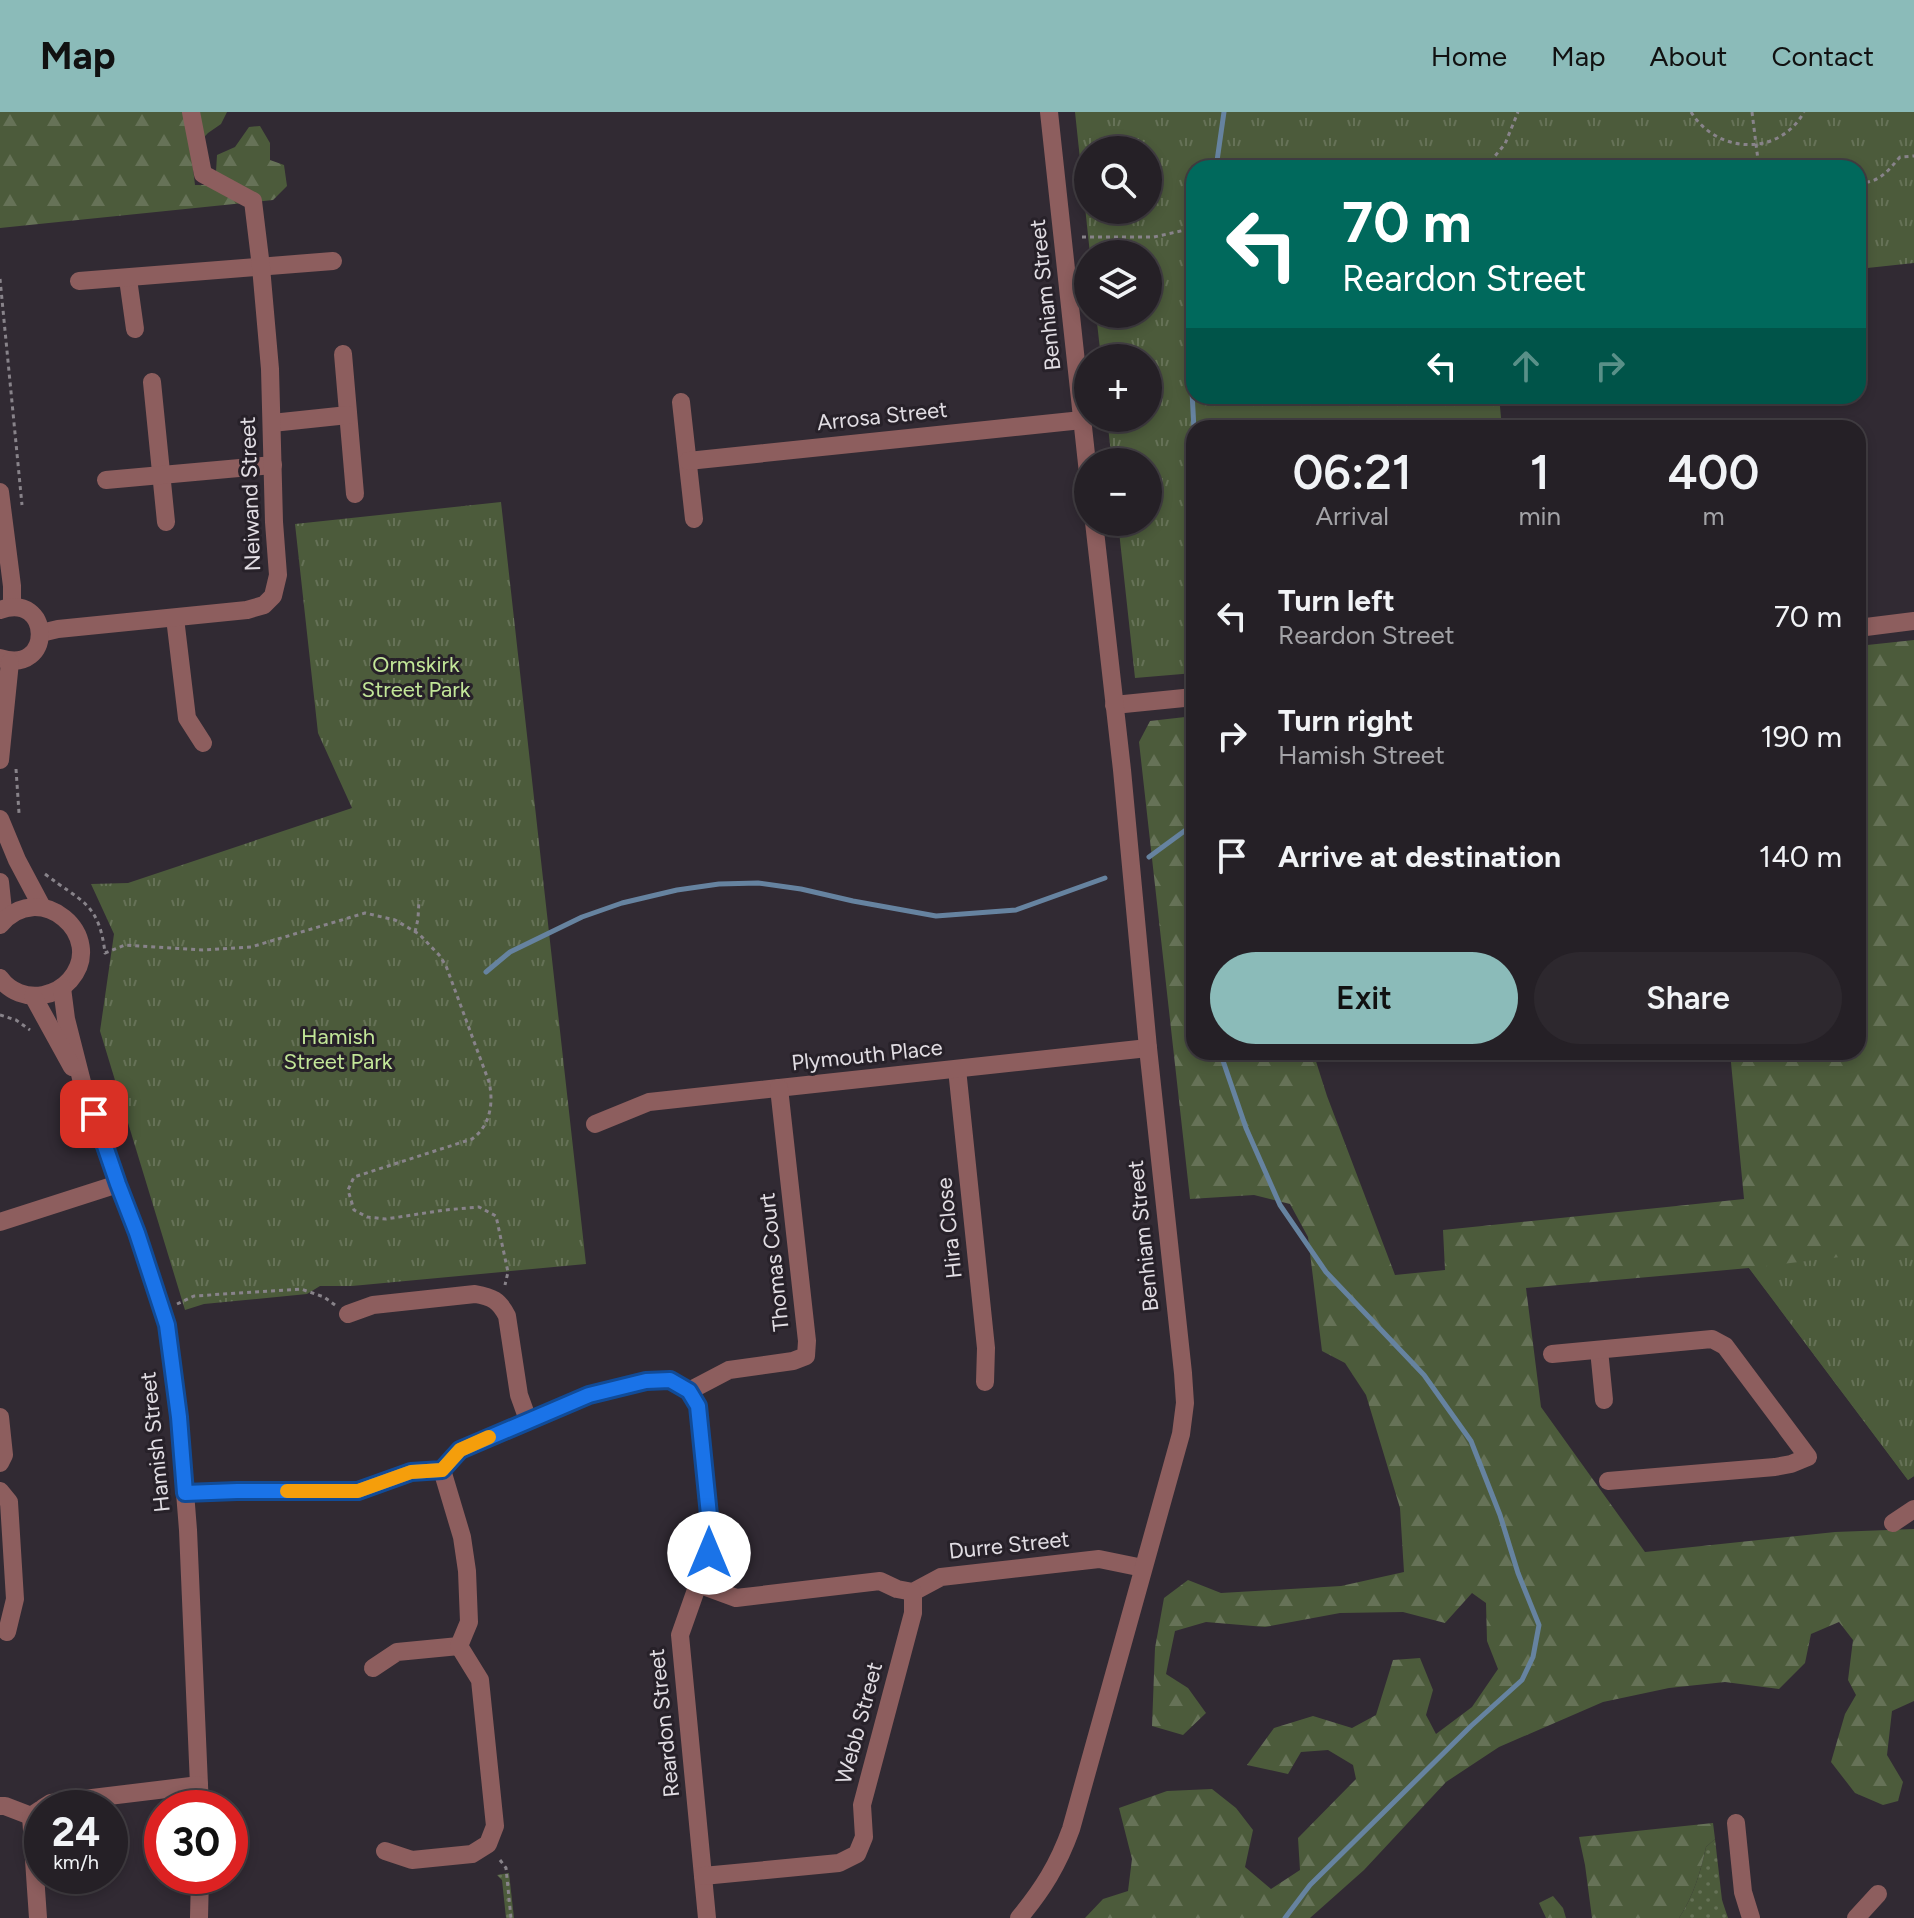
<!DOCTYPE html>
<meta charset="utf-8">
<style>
body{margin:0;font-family:Figtree,sans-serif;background:#2d282e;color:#f1f3f6;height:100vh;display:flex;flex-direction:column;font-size:30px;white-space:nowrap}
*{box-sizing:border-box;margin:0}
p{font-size:26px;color:#a3a3a7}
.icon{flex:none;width:44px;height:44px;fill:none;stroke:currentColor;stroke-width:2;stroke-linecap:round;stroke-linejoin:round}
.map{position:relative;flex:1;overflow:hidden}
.details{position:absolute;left:1186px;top:308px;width:680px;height:640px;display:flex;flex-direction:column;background:#252026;border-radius:24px;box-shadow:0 4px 12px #0003,0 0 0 2px #423e43}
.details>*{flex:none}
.hud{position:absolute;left:1186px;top:48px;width:680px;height:244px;border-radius:24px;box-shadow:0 4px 12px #0003,0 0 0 2px #423e43;background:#00695c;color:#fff;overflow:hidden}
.tools{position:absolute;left:1074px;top:24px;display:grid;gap:16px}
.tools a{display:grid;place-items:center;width:88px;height:88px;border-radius:50%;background:#252026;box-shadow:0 4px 12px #0003,0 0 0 2px #423e43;font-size:40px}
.speed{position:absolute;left:24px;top:1678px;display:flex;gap:16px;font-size:40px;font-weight:700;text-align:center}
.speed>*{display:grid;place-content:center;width:104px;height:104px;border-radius:50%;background:#252026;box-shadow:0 4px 12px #0003,0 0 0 2px #423e43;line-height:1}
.speed small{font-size:20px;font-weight:400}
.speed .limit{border:12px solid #d22;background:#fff;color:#111}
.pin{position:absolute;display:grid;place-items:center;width:68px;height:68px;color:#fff;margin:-34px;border-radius:16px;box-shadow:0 4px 12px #0006}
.me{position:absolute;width:88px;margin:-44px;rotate:0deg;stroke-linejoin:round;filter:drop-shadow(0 0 6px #0008)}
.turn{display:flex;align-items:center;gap:28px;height:168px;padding:0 24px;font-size:36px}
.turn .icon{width:104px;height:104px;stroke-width:2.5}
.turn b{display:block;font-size:56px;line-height:68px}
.lanes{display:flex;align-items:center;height:76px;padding:0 24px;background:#0003;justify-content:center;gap:40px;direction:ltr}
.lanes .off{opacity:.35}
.eta{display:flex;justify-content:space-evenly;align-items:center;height:136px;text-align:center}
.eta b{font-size:48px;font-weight:600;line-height:56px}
.action{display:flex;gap:16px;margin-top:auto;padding:16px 24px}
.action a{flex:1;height:92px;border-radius:48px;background:#8bbbb9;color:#111;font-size:32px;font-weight:600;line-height:92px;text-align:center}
.action a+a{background:#2d282e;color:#f1f3f6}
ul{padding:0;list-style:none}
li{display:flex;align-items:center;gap:24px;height:120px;padding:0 24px}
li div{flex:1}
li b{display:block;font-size:30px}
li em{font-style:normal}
header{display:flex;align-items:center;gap:48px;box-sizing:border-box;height:112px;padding:0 40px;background:#8bbbb9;color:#111}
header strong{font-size:38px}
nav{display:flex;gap:44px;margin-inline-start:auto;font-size:28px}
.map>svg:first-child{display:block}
.grass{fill:url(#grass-dots)}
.forest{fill:url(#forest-firs)}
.park{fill:url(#park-tufts);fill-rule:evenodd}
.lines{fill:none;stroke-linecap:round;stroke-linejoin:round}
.stream{stroke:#6683a0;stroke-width:5}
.path{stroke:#88838a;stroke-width:3;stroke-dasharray:4 4;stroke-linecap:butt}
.minor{stroke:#8d5e5e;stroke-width:18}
.route-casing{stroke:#114b97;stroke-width:20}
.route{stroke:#1a73e8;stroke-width:14}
.slow{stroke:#f59e0b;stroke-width:14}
.labels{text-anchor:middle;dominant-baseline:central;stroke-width:6;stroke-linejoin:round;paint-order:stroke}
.street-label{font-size:22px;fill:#e1dde3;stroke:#272129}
.park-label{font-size:22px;fill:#c2e698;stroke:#272129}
</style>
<header>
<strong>Map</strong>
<nav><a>Home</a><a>Map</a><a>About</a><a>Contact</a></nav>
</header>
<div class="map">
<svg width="1914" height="1806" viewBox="0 0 1914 1806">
<defs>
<pattern id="grass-dots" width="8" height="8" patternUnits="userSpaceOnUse" patternTransform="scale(2)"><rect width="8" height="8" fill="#4c5b3b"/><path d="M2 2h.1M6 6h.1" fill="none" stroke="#667257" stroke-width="1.8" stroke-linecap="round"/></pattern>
<pattern id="forest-firs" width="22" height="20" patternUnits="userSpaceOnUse" patternTransform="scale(2)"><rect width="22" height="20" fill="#4c5b3b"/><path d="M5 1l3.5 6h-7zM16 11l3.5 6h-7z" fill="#667257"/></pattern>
<pattern id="park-tufts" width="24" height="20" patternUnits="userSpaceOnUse" patternTransform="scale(2)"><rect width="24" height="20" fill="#4c5b3b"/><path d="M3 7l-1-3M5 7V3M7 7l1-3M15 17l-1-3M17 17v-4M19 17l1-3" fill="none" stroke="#667257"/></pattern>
</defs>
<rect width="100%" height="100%" fill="#312a33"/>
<g class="grass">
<path d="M 1715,1727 L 1722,1788 L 1728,1806 L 1679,1806 C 1693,1785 1701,1759 1706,1735 Z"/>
<polygon points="509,1761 514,1806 506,1806 502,1768 497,1763"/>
</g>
<g class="forest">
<polygon points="0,0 227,0 221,12 208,21 191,39 195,73 207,73 216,60 217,43 235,35 249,15 260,14 270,31 270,48 284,53 287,74 273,88 0,116"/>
<polygon points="1914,528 1914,1364 1908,1368 1749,1156 1526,1176 1541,1295 1645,1440 1835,1420 1914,1417 1914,1589 1892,1599 1887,1643 1903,1670 1898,1689 1883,1693 1855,1681 1831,1650 1845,1602 1856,1583 1848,1568 1853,1528 1839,1510 1811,1522 1805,1551 1779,1577 1725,1570 1669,1576 1603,1590 1499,1635 1446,1670 1364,1758 1310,1806 1085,1806 1103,1787 1128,1779 1132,1747 1119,1696 1167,1679 1212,1677 1236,1696 1253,1718 1245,1755 1271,1777 1300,1758 1298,1726 1356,1667 1353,1653 1328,1638 1301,1640 1288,1662 1247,1653 1274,1616 1313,1604 1352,1616 1376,1603 1393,1548 1420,1546 1433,1578 1426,1603 1436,1622 1472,1595 1498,1557 1487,1529 1486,1491 1472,1481 1445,1511 1403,1500 1340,1501 1265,1515 1206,1510 1175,1519 1166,1562 1188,1576 1206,1601 1183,1623 1152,1614 1155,1536 1164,1486 1188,1468 1221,1481 1341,1474 1404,1460 1400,1396 1366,1283 1345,1251 1322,1239 1308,1125 1290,1092 1254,1083 1190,1087 1139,630 1150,609 1194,604 1194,940 1313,940 1327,984 1395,1163 1445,1158 1443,1118 1744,1087 1730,940 1858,940 1858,534"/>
<path d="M 1713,1711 L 1715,1727 L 1706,1735 C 1701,1759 1693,1785 1679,1806 L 1592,1806 L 1585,1753 L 1579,1725 Z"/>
<polygon points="1553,1784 1563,1796 1566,1806 1546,1806 1539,1791"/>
</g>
<g class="park">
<path d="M 1075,0 L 1914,0 L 1914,151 L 1858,157 L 1858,56 L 1194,56 L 1194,284 L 1499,284 L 1502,316 L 1194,316 L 1194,561 L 1135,566 L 1118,410 L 1148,410 L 1148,350 L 1112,350 L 1107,306 L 1148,306 L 1148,246 L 1101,246 L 1096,202 L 1148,202 L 1148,142 L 1090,142 ZM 1148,38 L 1148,98 L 1088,98 L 1088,38 Z"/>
<polygon points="501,390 586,1152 352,1174 320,1174 307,1182 204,1192 185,1198 100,919 114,822 91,772 128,771 352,696 318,621 295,412"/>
<polygon points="1914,1136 1914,1364 1908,1368 1749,1156"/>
</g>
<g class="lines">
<g class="stream">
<polyline points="1216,56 1224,0"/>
<polyline points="1194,197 1192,279 1194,318"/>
<polyline points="1149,745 1194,712"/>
<polyline points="486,860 510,840 582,805 622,791 677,778 719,772 758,771 801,777 853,789 936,804 1016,798 1105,766"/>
<polyline points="1220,940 1246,1016 1280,1093 1326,1160 1424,1263 1471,1329 1500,1403 1518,1461 1539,1513 1533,1545 1522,1568 1471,1614 1310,1773 1285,1806"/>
</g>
<g class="path">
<path d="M 1691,0 C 1717,42 1779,45 1804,0"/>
<polyline points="1752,0 1759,56"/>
<polyline points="1485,56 1505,32 1518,0"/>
<path d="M 1858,71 C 1879,71 1887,60 1900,45 L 1914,44"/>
<polyline points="1082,125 1154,125 1194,116"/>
<polyline points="0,167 22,393"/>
<polyline points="16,657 19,701"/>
<path d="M 45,762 C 81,790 99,790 105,841 L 125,833 L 203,838 L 251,835 L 365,801 L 395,808 L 419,822 L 440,844 L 446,854 L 489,970 C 494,991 490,1014 472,1027 L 354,1065 L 348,1078 L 354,1098 L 367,1105 L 386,1107 L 445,1098 L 479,1095 L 496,1104 L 508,1160 L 505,1173"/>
<polyline points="415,820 418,807 419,788"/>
<polyline points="0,903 16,908 30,918"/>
<polyline points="177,1192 194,1184 301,1177 324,1185 335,1193"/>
<polyline points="500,1748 506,1756 511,1806"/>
</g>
<g class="minor">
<polyline points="1049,0 1088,361"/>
<polyline points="128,167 135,217"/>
<polyline points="79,169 333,149"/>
<polyline points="343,242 355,382"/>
<polyline points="152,270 166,410"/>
<polyline points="681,290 694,407"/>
<polyline points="272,311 348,303"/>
<polyline points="688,349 1082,308"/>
<polyline points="106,368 273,353"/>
<polyline points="0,380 12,474 12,494"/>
<polyline points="175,506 187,606 203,631"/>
<polyline points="1858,516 1914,509"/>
<polyline points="41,521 58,517 247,498 264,493 273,484 278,463 274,410 270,257 261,155 253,89 203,62 191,0"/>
<path d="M 0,546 C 54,564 52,479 0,498"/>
<polyline points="1114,593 1194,585"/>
<polyline points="0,648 10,550"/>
<polyline points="0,707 17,748 42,795"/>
<polyline points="0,770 4,808"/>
<path d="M 0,813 C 39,765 108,824 70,868 C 63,876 54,881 43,883 C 27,886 10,880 0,866"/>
<polyline points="62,876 66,907 83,974 118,1072 137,1121 167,1213 179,1305 188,1418 200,1696"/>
<polyline points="33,884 72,955"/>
<polyline points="957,957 986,1236 985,1270"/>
<polyline points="595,1012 649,990 1148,936"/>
<polyline points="0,1110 118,1072"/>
<path d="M 348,1202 L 373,1193 L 475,1182 C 492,1185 499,1188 507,1204 L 519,1283 L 528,1308"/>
<polyline points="1599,1238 1604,1288"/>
<polyline points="1552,1242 1712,1227 1725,1234 1808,1345 1791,1352 1775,1355 1608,1369"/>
<polyline points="689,1279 729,1258 793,1249 806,1244 807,1229 779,976"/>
<polyline points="0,1305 4,1343 0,1351"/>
<polyline points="0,1379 9,1390 15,1487 7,1520"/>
<polyline points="185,1381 237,1379 358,1379 411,1360 442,1358 460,1338 589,1283 646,1269 670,1268 689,1279 698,1294 710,1413 709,1441 680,1523 707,1806"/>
<polyline points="1893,1411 1914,1397"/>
<polyline points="698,1472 736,1486 880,1469 897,1477 913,1480 941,1465 1099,1447 1143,1456"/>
<polyline points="373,1556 397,1540 459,1534"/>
<polyline points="0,1694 5,1694 31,1704 40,1698"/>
<polyline points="43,1696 51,1691 199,1673"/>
<polyline points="31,1704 38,1806"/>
<polyline points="1736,1711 1743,1780 1751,1806"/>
<polyline points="385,1739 412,1748 472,1742 488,1732 495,1714 480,1568 459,1534 469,1510 467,1459 462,1425 442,1358"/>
<polyline points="703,1764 839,1751 857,1742 864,1725 862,1693 913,1501 913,1480"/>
<polyline points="199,1806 200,1764"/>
<path d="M 1019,1806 C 1043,1777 1058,1753 1071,1717 L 1181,1322 L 1185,1291 L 1183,1261 L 1148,936 L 1122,658 L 1094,410"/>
<polyline points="1856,1806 1878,1782"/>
</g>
</g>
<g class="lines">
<g class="route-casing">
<polyline id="route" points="94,1002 118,1072 137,1121 167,1213 179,1305 185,1381 237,1379 358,1379 411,1360 442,1358 460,1338 589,1283 646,1269 670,1268 689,1279 698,1294 710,1413 709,1441"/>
</g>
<use href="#route" class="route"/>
<polyline class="slow" points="287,1379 358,1379 411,1360 442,1358 460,1338 489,1325"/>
</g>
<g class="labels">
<g class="street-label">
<text transform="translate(1045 183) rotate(-96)">Benhiam Street</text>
<text transform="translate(882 304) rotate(-6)">Arrosa Street</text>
<text transform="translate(250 382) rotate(-92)">Neiwand Street</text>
<text transform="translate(867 943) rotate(-6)">Plymouth Place</text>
<text transform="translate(949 1116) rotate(-96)">Hira Close</text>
<text transform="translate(1143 1124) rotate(-96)">Benhiam Street</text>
<text transform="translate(774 1150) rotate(-96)">Thomas Court</text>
<text transform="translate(155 1330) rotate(-96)">Hamish Street</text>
<text transform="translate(1009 1433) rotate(-6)">Durre Street</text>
<text transform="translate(664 1611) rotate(-96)">Reardon Street</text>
<text transform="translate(859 1611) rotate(-75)">Webb Street</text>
</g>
<g class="park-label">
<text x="416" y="552">Ormskirk<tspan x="416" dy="25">Street Park</tspan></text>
<text x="338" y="924">Hamish<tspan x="338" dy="25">Street Park</tspan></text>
</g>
</g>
</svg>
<div class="tools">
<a><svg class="icon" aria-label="search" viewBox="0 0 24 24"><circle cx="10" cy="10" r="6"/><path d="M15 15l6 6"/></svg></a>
<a><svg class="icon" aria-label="layers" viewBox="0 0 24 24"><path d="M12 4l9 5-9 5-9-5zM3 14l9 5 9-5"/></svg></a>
<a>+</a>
<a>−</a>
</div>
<div class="speed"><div>24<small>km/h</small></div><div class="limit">30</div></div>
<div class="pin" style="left:94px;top:1002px;background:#d93025"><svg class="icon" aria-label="arrive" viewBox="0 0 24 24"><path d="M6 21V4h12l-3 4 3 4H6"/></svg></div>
<svg class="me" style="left:709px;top:1441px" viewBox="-20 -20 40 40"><circle r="19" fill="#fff"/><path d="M0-13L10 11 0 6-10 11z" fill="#1a73e8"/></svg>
<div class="hud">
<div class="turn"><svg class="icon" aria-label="left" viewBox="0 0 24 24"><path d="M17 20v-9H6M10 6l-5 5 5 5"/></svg><div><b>70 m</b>Reardon Street</div></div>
<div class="lanes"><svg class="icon" aria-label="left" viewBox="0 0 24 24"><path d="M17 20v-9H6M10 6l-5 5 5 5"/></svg><svg class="icon off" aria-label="ahead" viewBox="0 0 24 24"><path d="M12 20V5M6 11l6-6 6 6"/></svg><svg class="icon off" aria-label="right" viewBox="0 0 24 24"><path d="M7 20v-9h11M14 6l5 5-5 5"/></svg></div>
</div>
<section class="details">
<div class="eta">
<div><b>06:21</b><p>Arrival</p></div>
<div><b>1</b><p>min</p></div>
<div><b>400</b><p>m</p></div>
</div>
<ul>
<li><svg class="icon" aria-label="left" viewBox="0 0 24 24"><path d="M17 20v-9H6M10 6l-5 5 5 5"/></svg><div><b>Turn left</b><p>Reardon Street</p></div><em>70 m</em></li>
<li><svg class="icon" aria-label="right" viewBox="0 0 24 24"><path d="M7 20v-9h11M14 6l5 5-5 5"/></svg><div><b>Turn right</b><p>Hamish Street</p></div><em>190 m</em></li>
<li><svg class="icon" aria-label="arrive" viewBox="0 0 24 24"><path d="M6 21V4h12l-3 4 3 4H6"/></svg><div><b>Arrive at destination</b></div><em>140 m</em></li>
</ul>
<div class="action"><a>Exit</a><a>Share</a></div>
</section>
</div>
